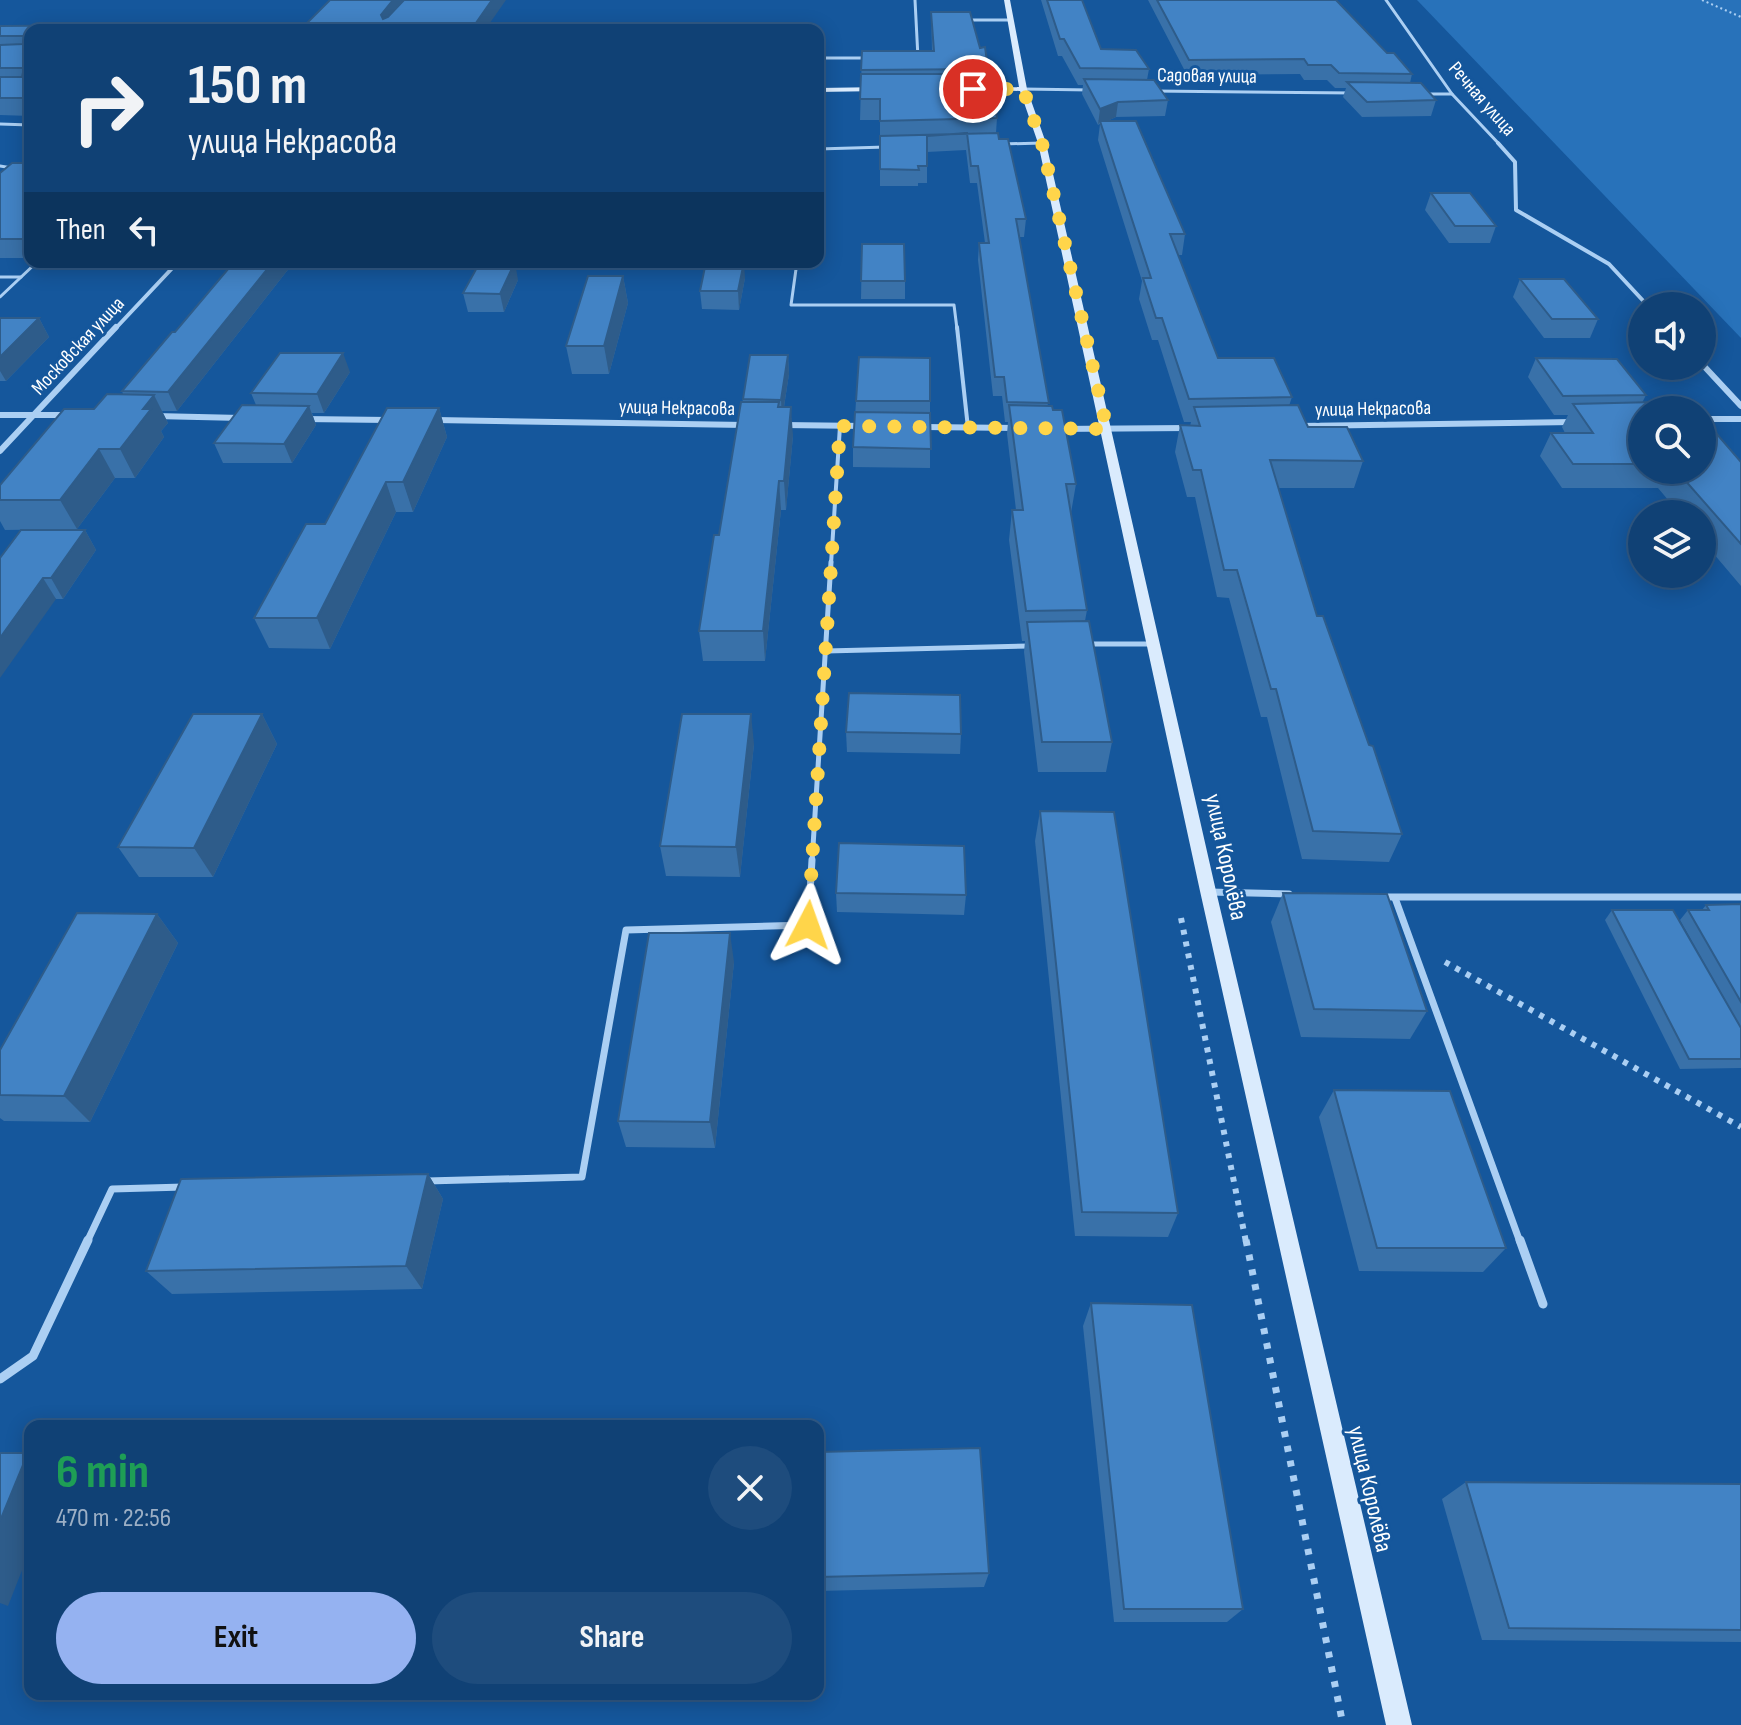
<!DOCTYPE html>
<meta charset="utf-8">
<style>
body{margin:0;font-family:"Sofia Sans Condensed",sans-serif;background:#1e4c7d;color:#f1f3f6;height:100vh;display:flex;flex-direction:column;font-size:30px;white-space:nowrap}
*{box-sizing:border-box;margin:0}
p{font-size:26px;color:#9cafc5}
.icon{flex:none;width:44px;height:44px;fill:none;stroke:currentColor;stroke-width:2;stroke-linecap:round;stroke-linejoin:round}
.map{position:relative;flex:1;overflow:hidden}
.panel{position:absolute;left:24px;top:1420px;width:800px;height:280px;display:flex;flex-direction:column;background:#104175;border-radius:16px;box-shadow:0 4px 20px #0003,0 0 0 2px #305a87}
.panel>*{flex:none}
.guide{position:absolute;left:24px;top:24px;width:800px;height:244px;border-radius:16px;box-shadow:0 4px 20px #0003,0 0 0 2px #305a87;background:#104175;color:#f1f3f6;overflow:hidden}
.fabs{position:absolute;left:1628px;top:292px;display:grid;gap:16px}
.fabs a{display:grid;place-items:center;width:88px;height:88px;border-radius:50%;background:#104175;box-shadow:0 4px 20px #0003,0 0 0 2px #305a87;font-size:40px}
.pin{position:absolute;display:grid;place-items:center;width:68px;height:68px;color:#fff;margin:-34px;border:4px solid #fff;border-radius:50%;box-shadow:0 2px 8px #0007}
.me{position:absolute;width:88px;margin:-44px;rotate:4deg;stroke-linejoin:round;filter:drop-shadow(0 0 6px #0008)}
.turn{display:flex;align-items:center;gap:28px;height:168px;padding:0 32px;font-size:36px}
.turn .icon{width:104px;height:104px;stroke-width:2.5}
.turn b{display:block;font-size:56px;line-height:68px}
.then{display:flex;align-items:center;height:76px;padding:0 32px;background:#0003;gap:16px;font-size:30px}
.round{display:grid;place-items:center;flex:none;width:84px;height:84px;border-radius:42px;background:#1e4c7d}
.headline{display:flex;align-items:center;justify-content:space-between;height:136px;padding:0 32px}
h1{font-size:48px;font-weight:700;line-height:60px;color:#1e9e55}
.cta{display:flex;gap:16px;margin-top:auto;padding:16px 32px}
.cta a{flex:1;height:92px;border-radius:48px;background:#95b2f1;color:#111;font-size:32px;font-weight:700;line-height:92px;text-align:center}
.cta a+a{background:#1e4c7d;color:#f1f3f6}
.map>svg:first-child{display:block}
.green{fill:#2872ba}
.lines{fill:none;stroke-linecap:round;stroke-linejoin:round}
.path-far2{stroke:#abcff3;stroke-width:2;stroke-dasharray:2 3;stroke-linecap:butt}
.path-far1{stroke:#abcff3;stroke-width:6;stroke-dasharray:5 7;stroke-linecap:butt}
.path{stroke:#abcff3;stroke-width:7;stroke-dasharray:6 9;stroke-linecap:butt}
.lane-far4{stroke:#abcff3;stroke-width:3}
.lane-far3{stroke:#abcff3;stroke-width:4}
.lane-far2{stroke:#abcff3;stroke-width:5}
.lane-far1{stroke:#abcff3;stroke-width:7}
.lane{stroke:#abcff3;stroke-width:9}
.street-far2{stroke:#abcff3;stroke-width:3}
.street-far1{stroke:#abcff3;stroke-width:4}
.street{stroke:#abcff3;stroke-width:6}
.secondary{fill:#daebfd;fill-rule:evenodd}
.wall{fill:#3971a9}
.shaded-wall{fill:#2e5c8a}
.building{fill:#4283c5;stroke:#2e5c8a;stroke-width:2}
.route{stroke:#ffd54a;stroke-width:14;stroke-dasharray:0 25.2}
.labels{text-anchor:middle;dominant-baseline:central;stroke-width:6;stroke-linejoin:round;paint-order:stroke}
.far-street-label{font-size:20px;fill:#fff;stroke:#15579c}
.street-label{font-size:24px;fill:#fff;stroke:#15579c}
</style>
<div class="map">
<svg width="1741" height="1725" viewBox="0 0 1741 1725">
<rect width="100%" height="100%" fill="#15579c"/>
<polygon class="green" points="1417,0 1741,0 1741,338"/>
<g class="lines">
<polyline class="path-far2" points="1702,0 1741,17"/>
<g class="path-far1">
<polyline points="1181,918 1246,1242"/>
<polyline points="1445,962 1741,1127"/>
</g>
<polyline class="path" points="1246,1240 1343,1725"/>
<g class="lane-far4">
<polyline points="915,0 918,58"/>
<polyline points="967,20 1011,20"/>
<polyline points="818,58 866,58"/>
<polyline points="0,124 30,125"/>
<polyline points="1002,144 1042,143"/>
<polyline points="818,149 886,147"/>
<polyline points="0,166 30,171"/>
<polyline points="797,262 791,305 954,305 957,329"/>
<polyline points="0,277 21,277"/>
<polyline points="0,297 37,262"/>
</g>
<g class="lane-far3">
<polyline points="957,327 968,428"/>
<polyline points="831,564 840,426"/>
</g>
<g class="lane-far2">
<polyline points="1085,644 1154,644"/>
<polyline points="826,651 1030,646"/>
<polyline points="812,862 831,562"/>
</g>
<g class="lane-far1">
<polyline points="1209,892 1289,894"/>
<polyline points="1381,897 1741,897"/>
<polyline points="1395,898 1520,1242"/>
<polyline points="427,1181 582,1177 626,930 808,925 812,860"/>
<polyline points="87,1242 112,1189 184,1187"/>
</g>
<g class="lane">
<polyline points="1520,1240 1543,1304"/>
<polyline points="0,1379 33,1356 88,1240"/>
</g>
<g class="street-far2">
<polyline points="1386,0 1452,94 1500,145"/>
<polyline points="1023,89 1091,90"/>
<polyline points="1153,91 1355,93"/>
<polyline points="1421,94 1452,94"/>
</g>
<g class="street-far1">
<polyline points="1498,143 1515,162 1516,210 1609,264 1648,306"/>
<polyline points="115,329 178,262"/>
</g>
<g class="street">
<polyline points="1702,364 1741,406"/>
<polyline points="0,415 69,415"/>
<polyline points="155,416 241,418"/>
<polyline points="303,419 389,420"/>
<polyline points="1702,419 1741,419"/>
<polyline points="435,420 745,425"/>
<polyline points="783,425 865,426"/>
<polyline points="1299,426 1573,422"/>
<polyline points="923,427 1017,428"/>
<polyline points="1055,429 1189,428"/>
<polyline points="0,451 116,327"/>
</g>
<g class="secondary">
<polygon points="1004,0 1010,0 1027,89 1046,143 1216,891 1412,1725 1386,1725 1200,891 1038,143 1020,91 968,89 1019,87"/>
<polygon points="884,87 881,91 818,92 818,88"/>
</g>
</g>
<g class="wall">
<polygon points="1041,0 1082,0 1101,49 1149,69 1147,80 1168,100 1165,116 1116,117 1107,121 1185,234 1182,255 1178,255 1218,358 1292,397 1289,406 1308,427 1363,461 1354,488 1278,488 1317,616 1369,745 1402,834 1389,862 1302,859 1267,717 1261,717 1229,598 1217,597 1195,497 1187,497 1175,452 1180,425 1190,426 1191,422 1184,422 1158,340 1152,340 1139,299 1142,281 1098,140 1100,124 1098,125 1082,94 1083,85 1078,85 1062,56 1058,56"/>
<polygon points="1148,0 1336,0 1387,53 1412,74 1410,83 1436,100 1431,116 1362,117 1343,97 1346,88 1335,88 1327,80 1304,80 1300,74 1187,75"/>
<polygon points="931,12 980,48 988,69 988,74 997,118 996,133 1026,219 1024,237 1019,237 1048,406 1076,484 1071,513 1087,610 1085,621 1112,742 1106,772 1038,772 1024,652 1025,641 1022,641 1009,540 1012,510 1016,510 1007,434 1008,422 1005,422 1002,396 993,396 978,260 979,243 985,243 977,183 970,183 966,150 927,152 927,183 918,183 918,186 880,186 880,120 860,120 862,51 932,51"/>
<polygon points="131,25 133,30 30,30 30,116 0,115 0,26"/>
<polygon points="30,163 30,258 0,258 0,173"/>
<polygon points="1431,193 1496,226 1490,243 1449,243 1425,210"/>
<polygon points="862,244 905,281 905,299 861,299"/>
<polygon points="234,262 294,262 177,411 162,411 168,423 161,431 164,437 135,478 115,478 77,529 5,530 0,521 0,485 94,409 123,394 122,391 175,332"/>
<polygon points="623,276 628,303 609,374 572,374 566,346"/>
<polygon points="745,278 739,310 702,309 700,291"/>
<polygon points="1520,279 1598,319 1590,338 1544,338 1513,297"/>
<polygon points="518,280 504,312 468,312 463,293"/>
<polygon points="0,318 39,318 49,337 6,381 0,381"/>
<polygon points="788,355 789,374 784,407 793,436 786,510 781,510 765,661 703,661 699,631 719,535 743,399"/>
<polygon points="1536,358 1646,395 1642,403 1642,470 1702,470 1741,462 1741,586 1702,540 1702,514 1680,514 1658,488 1562,488 1540,456 1551,433 1565,433 1562,427 1568,415 1554,415 1528,377"/>
<polygon points="350,372 324,413 312,413 316,425 292,463 223,463 214,443 256,405 251,393"/>
<polygon points="856,401 930,401 930,468 853,467 853,447"/>
<polygon points="439,408 447,437 413,512 396,512 330,649 269,648 254,618 325,524"/>
<polygon points="85,530 96,550 63,599 56,599 0,558"/>
<polygon points="262,714 277,744 213,877 139,877 118,847"/>
<polygon points="846,732 961,734 960,754 847,752"/>
<polygon points="754,744 740,877 666,876 660,846"/>
<polygon points="1040,811 1178,1213 1168,1237 1075,1236 1035,841"/>
<polygon points="836,893 966,895 964,915 837,912"/>
<polygon points="1283,893 1427,1011 1410,1039 1301,1037 1271,922"/>
<polygon points="1741,904 1741,1028 1680,920 1688,910 1702,910 1706,905"/>
<polygon points="1612,910 1741,1028 1741,1068 1680,1069 1605,920"/>
<polygon points="157,914 178,943 90,1122 4,1121 0,1118 0,1050"/>
<polygon points="734,962 715,1148 626,1147 618,1121"/>
<polygon points="1334,1090 1506,1248 1483,1272 1359,1271 1319,1117"/>
<polygon points="428,1174 443,1199 422,1289 172,1294 146,1271"/>
<polygon points="1091,1303 1243,1609 1227,1622 1114,1622 1083,1326"/>
<polygon points="818,1452 989,1573 984,1587 818,1591"/>
<polygon points="1466,1482 1741,1484 1741,1642 1482,1640 1442,1499"/>
</g>
<g class="shaded-wall">
<polygon points="393,0 409,0 385,30 381,15"/>
<polygon points="492,0 506,0 485,30 471,30"/>
<polygon points="1118,102 1116,117 1101,124 1100,121 1098,125 1100,109"/>
<polygon points="273,262 294,262 177,411 168,392"/>
<polygon points="515,262 518,280 504,312 500,294"/>
<polygon points="744,262 745,278 739,310 738,291"/>
<polygon points="623,276 628,303 609,374 604,346"/>
<polygon points="39,318 49,337 6,381 0,371 0,357"/>
<polygon points="343,353 350,372 324,413 317,394"/>
<polygon points="788,355 789,374 782,419 781,400"/>
<polygon points="154,395 168,423 161,431 164,437 135,478 120,449 143,409"/>
<polygon points="309,406 316,425 292,463 284,444"/>
<polygon points="791,407 793,436 786,510 784,481"/>
<polygon points="439,408 447,437 413,512 403,482"/>
<polygon points="99,449 115,478 77,529 60,500"/>
<polygon points="779,481 781,510 765,661 763,631"/>
<polygon points="386,482 396,512 330,649 317,618"/>
<polygon points="85,530 96,550 63,599 51,578"/>
<polygon points="43,578 56,599 0,678 0,638"/>
<polygon points="262,714 277,744 213,877 194,848"/>
<polygon points="751,714 754,744 740,877 736,847"/>
<polygon points="157,914 178,943 90,1122 64,1096"/>
<polygon points="730,933 734,962 715,1148 710,1122"/>
<polygon points="428,1174 443,1199 422,1289 406,1266"/>
<polygon points="28,1453 30,1454 30,1550 8,1606 0,1603 0,1521"/>
</g>
<g class="building">
<polygon points="330,0 393,0 381,15 383,19 388,17 404,0 492,0 471,30 300,30"/>
<polygon points="1047,0 1082,0 1101,49 1136,50 1149,69 1080,68 1064,39 1060,39"/>
<polygon points="1157,0 1336,0 1387,53 1394,53 1412,74 1339,73 1331,65 1308,65 1304,59 1189,60"/>
<polygon points="931,12 970,12 980,48 985,47 988,69 861,70 862,51 934,51"/>
<polygon points="131,25 125,30 30,30 30,98 0,98 0,77 22,77 24,68 0,68 0,45 23,44 27,41 23,36 0,36 0,26"/>
<polygon points="861,74 990,74 997,118 880,121 880,99 860,99"/>
<polygon points="1084,79 1154,80 1168,100 1118,102 1100,109"/>
<polygon points="1347,82 1421,83 1436,100 1367,102"/>
<polygon points="1100,121 1136,121 1185,234 1170,234 1218,358 1274,358 1292,397 1189,399 1162,318 1156,318 1143,278 1151,278"/>
<polygon points="967,133 927,136 927,166 918,166 919,170 880,169 880,136 998,133 999,139 1008,139 1026,219 1016,219 1049,403 1007,402 1004,377 995,377 979,243 989,243 978,166 971,166"/>
<polygon points="12,163 30,163 30,239 0,239 0,173"/>
<polygon points="1431,193 1470,193 1496,226 1455,226"/>
<polygon points="862,244 904,244 905,281 861,281"/>
<polygon points="234,262 273,262 168,392 122,391 172,332 175,332"/>
<polygon points="480,262 515,262 500,294 463,293"/>
<polygon points="706,262 744,262 738,291 700,291"/>
<polygon points="588,276 623,276 604,346 566,346"/>
<polygon points="1520,279 1564,279 1598,319 1552,319"/>
<polygon points="0,318 39,318 0,357"/>
<polygon points="280,353 343,353 317,394 251,393"/>
<polygon points="750,355 788,355 781,400 743,399"/>
<polygon points="859,357 930,358 930,401 856,401"/>
<polygon points="1536,358 1617,359 1646,395 1563,396"/>
<polygon points="107,394 154,395 143,409 151,409 120,449 99,449 60,500 0,500 0,485 64,409 94,409"/>
<polygon points="741,402 779,402 778,407 791,407 784,481 779,481 763,631 699,631 714,535 719,535"/>
<polygon points="1656,402 1662,410 1642,410 1642,464 1573,464 1551,433 1593,433 1573,404"/>
<polygon points="242,405 309,406 284,444 214,443"/>
<polygon points="1009,405 1052,406 1053,410 1062,410 1076,484 1066,484 1087,610 1026,611 1012,510 1023,510"/>
<polygon points="1298,405 1308,427 1347,427 1363,461 1270,460 1317,616 1323,616 1369,745 1373,746 1402,834 1313,831 1276,689 1271,689 1237,570 1224,570 1201,470 1193,470 1180,425 1200,426 1194,407"/>
<polygon points="387,408 439,408 403,482 386,482 317,618 254,618 306,524 325,524"/>
<polygon points="855,412 930,413 931,449 853,447"/>
<polygon points="1702,433 1716,433 1741,462 1741,544 1676,470 1702,470"/>
<polygon points="21,530 85,530 51,578 43,578 0,638 0,558"/>
<polygon points="1089,621 1112,742 1042,742 1027,622"/>
<polygon points="849,693 960,695 961,734 846,732"/>
<polygon points="193,714 262,714 194,848 118,847"/>
<polygon points="682,714 751,714 736,847 660,846"/>
<polygon points="1040,811 1114,812 1178,1213 1082,1212"/>
<polygon points="839,843 964,846 966,895 836,893"/>
<polygon points="1283,893 1387,894 1427,1011 1314,1009"/>
<polygon points="1741,904 1741,1002 1688,910 1709,910 1706,905"/>
<polygon points="1612,910 1673,910 1741,1028 1741,1059 1689,1059"/>
<polygon points="77,913 157,914 64,1096 0,1095 0,1050"/>
<polygon points="649,933 730,933 710,1122 618,1121"/>
<polygon points="1334,1090 1450,1091 1506,1248 1377,1248"/>
<polygon points="428,1174 406,1266 146,1271 181,1179"/>
<polygon points="1091,1303 1192,1305 1243,1609 1124,1609"/>
<polygon points="980,1448 989,1573 818,1577 818,1452"/>
<polygon points="0,1453 28,1453 0,1521"/>
<polygon points="1466,1482 1741,1484 1741,1630 1509,1628"/>
</g>
<g class="lines">
<polyline class="route" points="808,925 840,426 1107,429 1042,143 1023,89 973,89"/>
</g>
<g class="labels">
<g class="far-street-label">
<text transform="translate(1207 76) rotate(1)">Садовая улица</text>
<text transform="translate(1482 99) rotate(49)">Речная улица</text>
<text transform="translate(78 346) rotate(-47)">Московская улица</text>
<text transform="translate(677 408) rotate(1)">улица Некрасова</text>
<text transform="translate(1373 409) rotate(-1)">улица Некрасова</text>
</g>
<g class="street-label">
<text transform="translate(1226 857) rotate(78)">улица Королёва</text>
<text transform="translate(1370 1489) rotate(77)">улица Королёва</text>
</g>
</g>
</svg>
<div class="fabs">
<a><svg class="icon" aria-label="sound" viewBox="0 0 24 24"><path d="M4 9h4l5-4v14l-5-4H4zM17 9q2 3 0 6"/></svg></a>
<a><svg class="icon" aria-label="search" viewBox="0 0 24 24"><circle cx="10" cy="10" r="6"/><path d="M15 15l6 6"/></svg></a>
<a><svg class="icon" aria-label="layers" viewBox="0 0 24 24"><path d="M12 4l9 5-9 5-9-5zM3 14l9 5 9-5"/></svg></a>
</div>
<div class="pin" style="left:973px;top:89px;background:#d93025"><svg class="icon" aria-label="arrive" viewBox="0 0 24 24"><path d="M6 21V4h12l-3 4 3 4H6"/></svg></div>
<svg class="me" style="left:808px;top:925px" viewBox="-20 -20 40 40"><path d="M0-17L14 15 0 8-14 15z" fill="#ffd54a" stroke="#fff" stroke-width="4"/></svg>
<div class="guide">
<div class="turn"><svg class="icon" aria-label="right" viewBox="0 0 24 24"><path d="M7 20v-9h11M14 6l5 5-5 5"/></svg><div><b>150 m</b>улица Некрасова</div></div>
<div class="then">Then<svg class="icon" aria-label="left" viewBox="0 0 24 24"><path d="M17 20v-9H6M10 6l-5 5 5 5"/></svg></div>
</div>
<section class="panel">
<div class="headline"><div><h1>6 min</h1><p>470 m · 22:56</p></div><a class="round"><svg class="icon" aria-label="close" viewBox="0 0 24 24"><path d="M6 6l12 12M18 6L6 18"/></svg></a></div>
<div class="cta"><a>Exit</a><a>Share</a></div>
</section>
</div>
